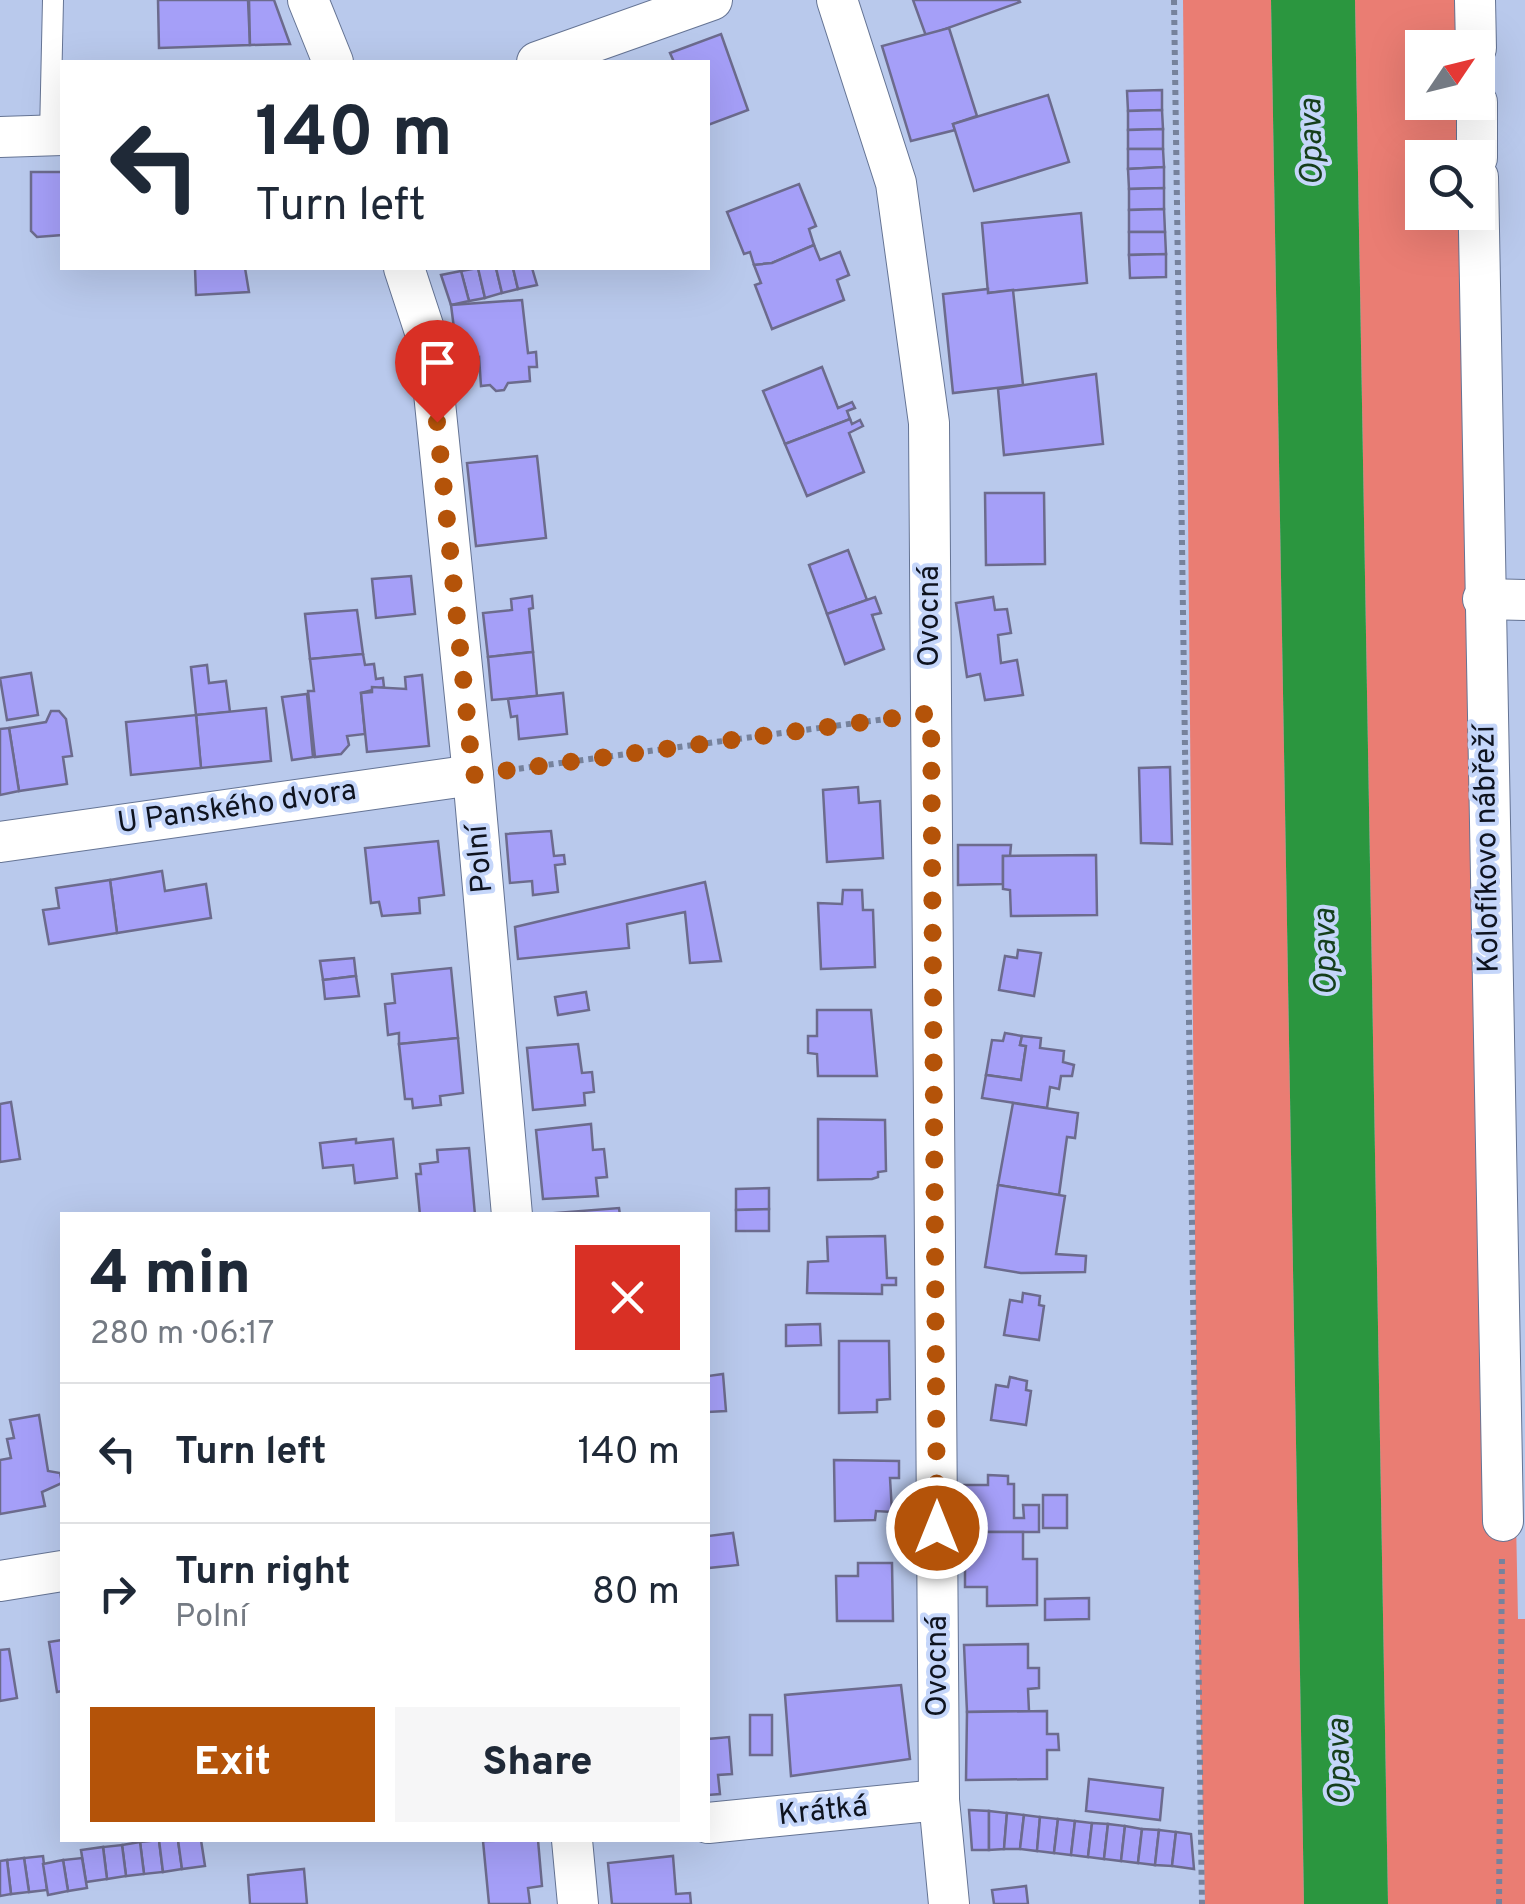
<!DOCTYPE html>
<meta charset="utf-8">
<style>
body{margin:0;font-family:Overpass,sans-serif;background:#f6f6f7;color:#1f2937;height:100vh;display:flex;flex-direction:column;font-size:38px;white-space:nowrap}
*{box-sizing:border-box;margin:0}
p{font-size:32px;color:#747a83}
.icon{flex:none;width:55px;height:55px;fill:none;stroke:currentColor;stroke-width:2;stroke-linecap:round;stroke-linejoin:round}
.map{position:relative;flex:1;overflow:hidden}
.side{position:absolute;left:60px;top:1212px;width:650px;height:630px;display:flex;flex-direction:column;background:#fff;border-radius:0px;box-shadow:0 10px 40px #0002}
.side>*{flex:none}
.hud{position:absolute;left:60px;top:60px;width:650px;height:210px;border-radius:0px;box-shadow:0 10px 40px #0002;background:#fff;color:#1f2937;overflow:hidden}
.needle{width:65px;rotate:55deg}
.tools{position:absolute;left:1405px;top:30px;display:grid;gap:20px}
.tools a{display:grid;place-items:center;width:90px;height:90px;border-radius:0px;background:#fff;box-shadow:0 10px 40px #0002;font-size:50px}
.pin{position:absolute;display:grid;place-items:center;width:85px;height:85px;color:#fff;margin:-102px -42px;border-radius:50% 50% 50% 0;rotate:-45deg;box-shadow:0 0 10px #0007}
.pin .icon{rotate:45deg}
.me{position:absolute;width:110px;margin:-55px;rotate:0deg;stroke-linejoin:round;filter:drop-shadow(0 0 8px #0008)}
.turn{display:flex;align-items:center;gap:35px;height:210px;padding:0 30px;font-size:45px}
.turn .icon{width:130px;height:130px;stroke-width:2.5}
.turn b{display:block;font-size:70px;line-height:85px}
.round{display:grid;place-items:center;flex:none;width:105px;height:105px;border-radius:0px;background:#f6f6f7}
.headline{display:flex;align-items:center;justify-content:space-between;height:170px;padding:0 30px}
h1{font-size:60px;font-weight:800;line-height:75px}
.cta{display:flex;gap:20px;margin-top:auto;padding:20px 30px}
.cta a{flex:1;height:115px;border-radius:0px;background:#b45309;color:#fff;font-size:40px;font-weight:800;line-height:115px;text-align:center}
.cta a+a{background:#f6f6f7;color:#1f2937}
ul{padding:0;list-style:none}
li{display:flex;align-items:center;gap:30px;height:140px;padding:0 30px;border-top:2px solid #e0e1e3}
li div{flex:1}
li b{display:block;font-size:38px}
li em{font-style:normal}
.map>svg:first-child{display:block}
.green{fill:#ea7d73}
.water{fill:#2b963f}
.building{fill:#a59ff8;stroke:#6c6b8d;stroke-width:2.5}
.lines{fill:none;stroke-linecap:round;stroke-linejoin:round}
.service-casing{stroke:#657494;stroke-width:22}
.minor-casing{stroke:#657494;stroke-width:42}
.path{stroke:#76829c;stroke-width:6;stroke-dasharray:5 5;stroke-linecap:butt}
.service{stroke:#fff;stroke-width:20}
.minor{stroke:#fff;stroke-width:40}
.route{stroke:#b45309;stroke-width:18;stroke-dasharray:0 32.4}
.labels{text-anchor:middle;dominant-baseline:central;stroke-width:8;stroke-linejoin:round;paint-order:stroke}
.street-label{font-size:30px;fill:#0e131f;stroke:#c5d6fa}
.water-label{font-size:32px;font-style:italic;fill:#153e1b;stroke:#c5d6fa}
</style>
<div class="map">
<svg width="1525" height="1904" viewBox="0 0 1525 1904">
<rect width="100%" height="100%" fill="#b9c9ec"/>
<g class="green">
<polygon points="1183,0 1271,0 1304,1904 1205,1904 1199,1648"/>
<polygon points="1355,0 1463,0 1466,47 1422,48 1422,102 1469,103 1473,157 1422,158 1422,212 1476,213 1497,582 1518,1619 1525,1619 1525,1904 1388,1904"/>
</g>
<polygon class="water" points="1271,0 1355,0 1388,1904 1304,1904"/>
<g class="building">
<polygon points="158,0 248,0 250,45 159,48"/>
<polygon points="249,0 274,0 290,44 250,45"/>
<polygon points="913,0 1019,0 1020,2 926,36"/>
<polygon points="949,28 977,116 953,124 955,130 911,141 882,46"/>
<polygon points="721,34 748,110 708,125 708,62 674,62 670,53"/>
<polygon points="1162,90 1162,110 1128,111 1127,91"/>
<polygon points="1048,95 1069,162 974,191 953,124"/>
<polygon points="1162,110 1163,129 1128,130 1128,111"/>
<polygon points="1163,129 1163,149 1128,149 1128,130"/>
<polygon points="1128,149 1163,149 1164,167 1128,169"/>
<polygon points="1164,167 1164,188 1129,189 1128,169"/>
<polygon points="31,172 62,172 62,235 37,237 31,231"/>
<polygon points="799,184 816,226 809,229 814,245 772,263 754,265 750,252 744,254 727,212"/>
<polygon points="1164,188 1164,209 1129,210 1129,189"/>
<polygon points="1164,209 1165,232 1129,232 1129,210"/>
<polygon points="1081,213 1087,283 988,293 982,223"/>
<polygon points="1129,232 1165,232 1166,254 1129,255"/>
<polygon points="814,245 820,260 840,252 849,275 837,280 844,300 772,329 755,285 761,283 754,265 772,263"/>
<polygon points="1166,254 1166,277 1130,278 1129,255"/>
<polygon points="195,268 245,268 249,292 196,295"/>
<polygon points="478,268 485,298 469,301 461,271"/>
<polygon points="478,268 496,268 502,293 485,298"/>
<polygon points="496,268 513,268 518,289 502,293"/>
<polygon points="513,268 532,268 537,285 518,289"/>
<polygon points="461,271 469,301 451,305 441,275"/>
<polygon points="988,289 988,293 1013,290 1023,385 953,393 943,294"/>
<polygon points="522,300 528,353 536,352 537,367 529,367 530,381 508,383 504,390 496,391 490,385 481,386 479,357 458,360 451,305"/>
<polygon points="822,367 838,408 852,402 855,408 847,411 850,419 785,444 763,391"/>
<polygon points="1096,374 1103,444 1004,455 998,389"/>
<polygon points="850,419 852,424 860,420 863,426 849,433 864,472 807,496 785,444"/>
<polygon points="537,456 546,538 476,546 467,463"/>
<polygon points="985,493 1044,493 1045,564 986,565"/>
<polygon points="848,550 867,600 827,614 809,565"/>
<polygon points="411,576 415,614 376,618 372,579"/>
<polygon points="532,596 533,608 529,609 533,652 488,657 483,613 512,610 511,599"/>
<polygon points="875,597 881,613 872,615 884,649 845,664 827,614"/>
<polygon points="993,597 995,610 1007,609 1011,633 998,635 1001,663 1017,660 1023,695 985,700 980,674 967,677 956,603"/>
<polygon points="357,610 363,654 310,659 305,614"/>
<polygon points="533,652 537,696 492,700 488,657"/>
<polygon points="363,654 365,665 374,664 376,679 383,678 384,687 361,693 365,734 347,736 349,745 341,754 315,757 308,691 314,691 310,659"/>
<polygon points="207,665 209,683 226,681 230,712 196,715 191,667"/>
<polygon points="31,673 38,715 7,720 0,678"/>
<polygon points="422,675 429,746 367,752 361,693 372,692 372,687 406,689 405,677"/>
<polygon points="563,693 567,734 519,739 517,716 511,717 508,699"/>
<polygon points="307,694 313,757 292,760 282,697"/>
<polygon points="266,708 271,761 201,768 196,715"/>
<polygon points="51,711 59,711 66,719 72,756 63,757 67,784 19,791 9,728 46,722"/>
<polygon points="196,715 201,768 131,775 126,722"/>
<polygon points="9,728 19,791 0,795 0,729"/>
<polygon points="1170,767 1172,844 1141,843 1139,768"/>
<polygon points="858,787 859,803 880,801 883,858 827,862 823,790"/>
<polygon points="551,831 554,856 564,855 565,864 555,865 558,892 533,895 532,881 510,883 506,834"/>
<polygon points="438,841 444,895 419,898 420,913 382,916 379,902 371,903 365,848"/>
<polygon points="958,845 1011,845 1010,856 1003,856 1003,884 958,885"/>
<polygon points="1096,855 1097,915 1011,916 1010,890 1003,889 1003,856"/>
<polygon points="162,871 165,891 206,884 211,918 117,933 110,880"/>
<polygon points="110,880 117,933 49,944 43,910 59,908 56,888"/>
<polygon points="705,882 721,961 690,963 685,912 627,924 629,948 518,959 515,927"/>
<polygon points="843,890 862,890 863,910 873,910 875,967 821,969 818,903 842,904"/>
<polygon points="1018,950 1041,953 1034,996 999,990 1005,956 1017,958"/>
<polygon points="354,958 356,976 323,980 320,961"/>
<polygon points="451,968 458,1038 399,1044 399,1033 388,1035 385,1004 395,1003 392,974"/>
<polygon points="356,976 359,996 325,999 323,980"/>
<polygon points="586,992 589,1010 558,1015 555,997"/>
<polygon points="817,1010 871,1010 877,1076 818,1076 817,1054 808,1053 808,1036 817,1036"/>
<polygon points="1005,1033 1022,1036 1020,1045 1026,1046 1021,1080 986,1075 992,1040 1003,1041"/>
<polygon points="1022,1036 1041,1038 1040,1048 1064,1051 1063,1062 1074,1065 1072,1076 1061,1076 1059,1089 1050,1087 1047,1108 982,1098 986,1075 1021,1080 1026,1046 1020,1045"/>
<polygon points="458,1038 463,1093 440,1096 441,1105 413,1108 412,1099 405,1099 399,1044"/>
<polygon points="578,1044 582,1073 592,1072 594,1092 584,1093 585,1105 533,1110 527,1048"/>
<polygon points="11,1102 20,1159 0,1162 0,1104"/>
<polygon points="1013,1103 1078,1113 1075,1138 1067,1137 1059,1195 998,1185"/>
<polygon points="818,1119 885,1120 886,1171 878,1172 878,1177 872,1179 818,1180"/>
<polygon points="591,1124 593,1150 604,1149 607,1177 596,1178 598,1196 543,1199 536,1130"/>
<polygon points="356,1139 356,1143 393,1139 397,1178 355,1183 353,1165 323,1168 320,1143"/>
<polygon points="469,1148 475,1215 420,1215 416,1174 421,1174 420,1164 438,1162 437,1150"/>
<polygon points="998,1185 1065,1196 1056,1254 1086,1256 1085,1272 1021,1273 985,1267"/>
<polygon points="769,1188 769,1209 736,1210 736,1189"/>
<polygon points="619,1208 620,1215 543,1214"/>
<polygon points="769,1209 769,1231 736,1231 736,1210"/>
<polygon points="885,1236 887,1278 896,1278 896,1285 882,1285 882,1294 807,1293 808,1262 828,1261 827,1237"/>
<polygon points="1023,1293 1040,1296 1039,1305 1044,1306 1039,1340 1004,1335 1010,1300 1022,1302"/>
<polygon points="820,1324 821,1345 786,1346 786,1325"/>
<polygon points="839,1341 889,1341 890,1399 877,1400 877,1412 839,1413"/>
<polygon points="723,1374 726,1411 708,1412 708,1376"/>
<polygon points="1010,1377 1027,1381 1026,1390 1031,1391 1026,1425 991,1420 996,1385 1008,1387"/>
<polygon points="39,1415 48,1471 60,1473 62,1483 42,1492 45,1506 0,1514 0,1460 11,1458 7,1439 14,1438 10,1420"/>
<polygon points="834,1460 899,1461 899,1478 890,1478 892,1512 876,1511 875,1520 835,1521"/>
<polygon points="988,1475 1008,1476 1008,1484 1014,1484 1014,1518 1024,1518 1023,1505 1039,1505 1039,1532 965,1532 964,1485 988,1485"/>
<rect x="1043" y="1495" width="24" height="33"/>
<polygon points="965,1532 1023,1532 1023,1559 1037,1559 1037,1605 987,1606 987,1587 965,1587"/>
<polygon points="733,1533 738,1565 708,1568 708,1536"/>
<polygon points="858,1563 892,1563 893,1621 837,1621 836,1576 858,1576"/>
<polygon points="1089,1598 1089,1619 1045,1620 1045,1599"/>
<polygon points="62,1640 62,1691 57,1692 49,1642"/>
<polygon points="1028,1644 1028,1668 1039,1668 1039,1688 1028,1689 1029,1711 967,1712 964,1645"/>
<polygon points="9,1649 17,1698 0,1701 0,1650"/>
<polygon points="901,1685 910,1759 791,1776 785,1695"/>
<polygon points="1047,1711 1047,1734 1058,1734 1059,1750 1047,1750 1047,1779 966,1780 967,1712"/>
<rect x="750" y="1715" width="22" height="40"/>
<polygon points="729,1737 732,1774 718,1775 720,1794 708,1795 708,1739"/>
<polygon points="1089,1779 1163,1788 1160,1820 1086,1811"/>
<polygon points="969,1810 989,1811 989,1850 972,1850"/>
<polygon points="989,1811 1007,1813 1004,1849 989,1850"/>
<polygon points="1007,1813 1024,1815 1020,1849 1004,1849"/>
<polygon points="1024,1815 1040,1817 1037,1851 1020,1849"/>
<polygon points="1040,1817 1058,1819 1054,1853 1037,1851"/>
<polygon points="1058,1819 1075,1821 1071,1855 1054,1853"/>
<polygon points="1075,1821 1092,1823 1088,1857 1071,1855"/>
<polygon points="1092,1823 1108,1824 1104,1859 1088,1857"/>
<polygon points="1108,1824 1125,1826 1121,1861 1104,1859"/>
<polygon points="1125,1826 1142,1829 1138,1863 1121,1861"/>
<polygon points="1142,1829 1159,1830 1155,1865 1138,1863"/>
<polygon points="1159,1830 1176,1832 1172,1866 1155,1865"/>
<polygon points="1176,1832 1191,1834 1194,1869 1172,1866"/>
<polygon points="159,1840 163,1872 144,1874 140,1842"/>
<polygon points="159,1840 178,1840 182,1869 163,1872"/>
<polygon points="178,1840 201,1840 205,1866 182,1869"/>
<polygon points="538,1840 542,1886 528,1888 530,1904 489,1904 483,1841"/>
<polygon points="140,1842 144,1874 126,1876 122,1845"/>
<polygon points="122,1845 126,1876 107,1879 103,1847"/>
<polygon points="103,1847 107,1879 86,1882 81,1850"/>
<polygon points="43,1856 47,1890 29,1892 24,1858"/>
<polygon points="673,1856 676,1894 690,1893 691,1904 612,1904 608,1863"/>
<polygon points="24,1858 29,1892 11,1894 7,1860"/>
<polygon points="82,1858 87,1888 68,1891 63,1860"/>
<polygon points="7,1860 11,1894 0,1896 0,1861"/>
<polygon points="63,1860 68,1891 48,1895 43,1864"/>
<polygon points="304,1869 307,1904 250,1904 248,1875"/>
<polygon points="1026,1886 1028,1904 994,1904 992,1890"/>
</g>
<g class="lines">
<g class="service-casing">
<polyline id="service" points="50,135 53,0"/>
</g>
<g class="minor-casing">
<g id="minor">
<polyline points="308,0 333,62"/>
<polyline points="837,0 896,183 929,423 939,1800 949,1904"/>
<polyline points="1475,0 1476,48"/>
<polyline points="537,62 712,0"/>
<polyline points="1477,102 1477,158"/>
<polyline points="0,137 62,135"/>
<polyline points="1478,177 1503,1521"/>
<polyline points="404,268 429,344 473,775 512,1215"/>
<polyline points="1483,599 1525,600"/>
<polyline points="0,842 473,775"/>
<polyline points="0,1581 62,1571"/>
<polyline points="708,1823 939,1800"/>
<polyline points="572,1840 578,1904"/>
</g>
</g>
<g class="path">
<polyline points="1174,0 1202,1904"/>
<polyline points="509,770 893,718"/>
<polyline points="1499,1904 1502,1555"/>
</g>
<use href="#service" class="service"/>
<use href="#minor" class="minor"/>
</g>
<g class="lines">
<polyline class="route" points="437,422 473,775 931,713 937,1528"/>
</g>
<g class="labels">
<g class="street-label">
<text transform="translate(930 616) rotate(-90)">Ovocná</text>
<text transform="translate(237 808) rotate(-8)">U Panského dvora</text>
<text transform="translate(1488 849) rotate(-91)">Kolofíkovo nábřeží</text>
<text transform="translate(481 859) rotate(-95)">Polní</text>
<text transform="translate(938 1666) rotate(-90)">Ovocná</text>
<text transform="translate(823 1812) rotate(-6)">Krátká</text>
</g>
<g class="water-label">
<text transform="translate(1313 142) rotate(-91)">Opava</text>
<text transform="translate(1327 952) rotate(-91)">Opava</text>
<text transform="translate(1341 1762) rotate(-91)">Opava</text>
</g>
</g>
</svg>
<div class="tools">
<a><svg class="needle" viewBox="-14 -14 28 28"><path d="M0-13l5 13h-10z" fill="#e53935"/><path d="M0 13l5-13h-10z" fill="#747a83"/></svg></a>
<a><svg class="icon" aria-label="search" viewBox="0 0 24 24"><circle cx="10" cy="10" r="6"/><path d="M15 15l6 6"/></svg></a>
</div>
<div class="pin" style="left:437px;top:422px;background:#d93025"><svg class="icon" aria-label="arrive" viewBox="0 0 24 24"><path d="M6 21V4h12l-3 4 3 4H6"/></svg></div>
<svg class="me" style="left:937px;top:1528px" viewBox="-20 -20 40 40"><circle r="17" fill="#b45309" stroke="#fff" stroke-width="3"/><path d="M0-11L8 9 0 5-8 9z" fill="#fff"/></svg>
<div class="hud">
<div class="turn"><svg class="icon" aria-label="left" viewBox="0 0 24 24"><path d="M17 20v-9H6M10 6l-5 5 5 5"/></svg><div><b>140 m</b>Turn left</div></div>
</div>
<section class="side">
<div class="headline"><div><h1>4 min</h1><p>280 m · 06:17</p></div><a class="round" style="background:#d93025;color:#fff"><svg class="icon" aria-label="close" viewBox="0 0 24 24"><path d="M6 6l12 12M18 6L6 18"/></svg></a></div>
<ul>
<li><svg class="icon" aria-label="left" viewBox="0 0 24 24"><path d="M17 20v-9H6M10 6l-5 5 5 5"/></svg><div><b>Turn left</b></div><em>140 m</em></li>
<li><svg class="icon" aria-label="right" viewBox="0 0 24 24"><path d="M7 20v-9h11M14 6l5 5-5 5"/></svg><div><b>Turn right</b><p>Polní</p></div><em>80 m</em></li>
</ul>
<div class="cta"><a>Exit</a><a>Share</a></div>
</section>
</div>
